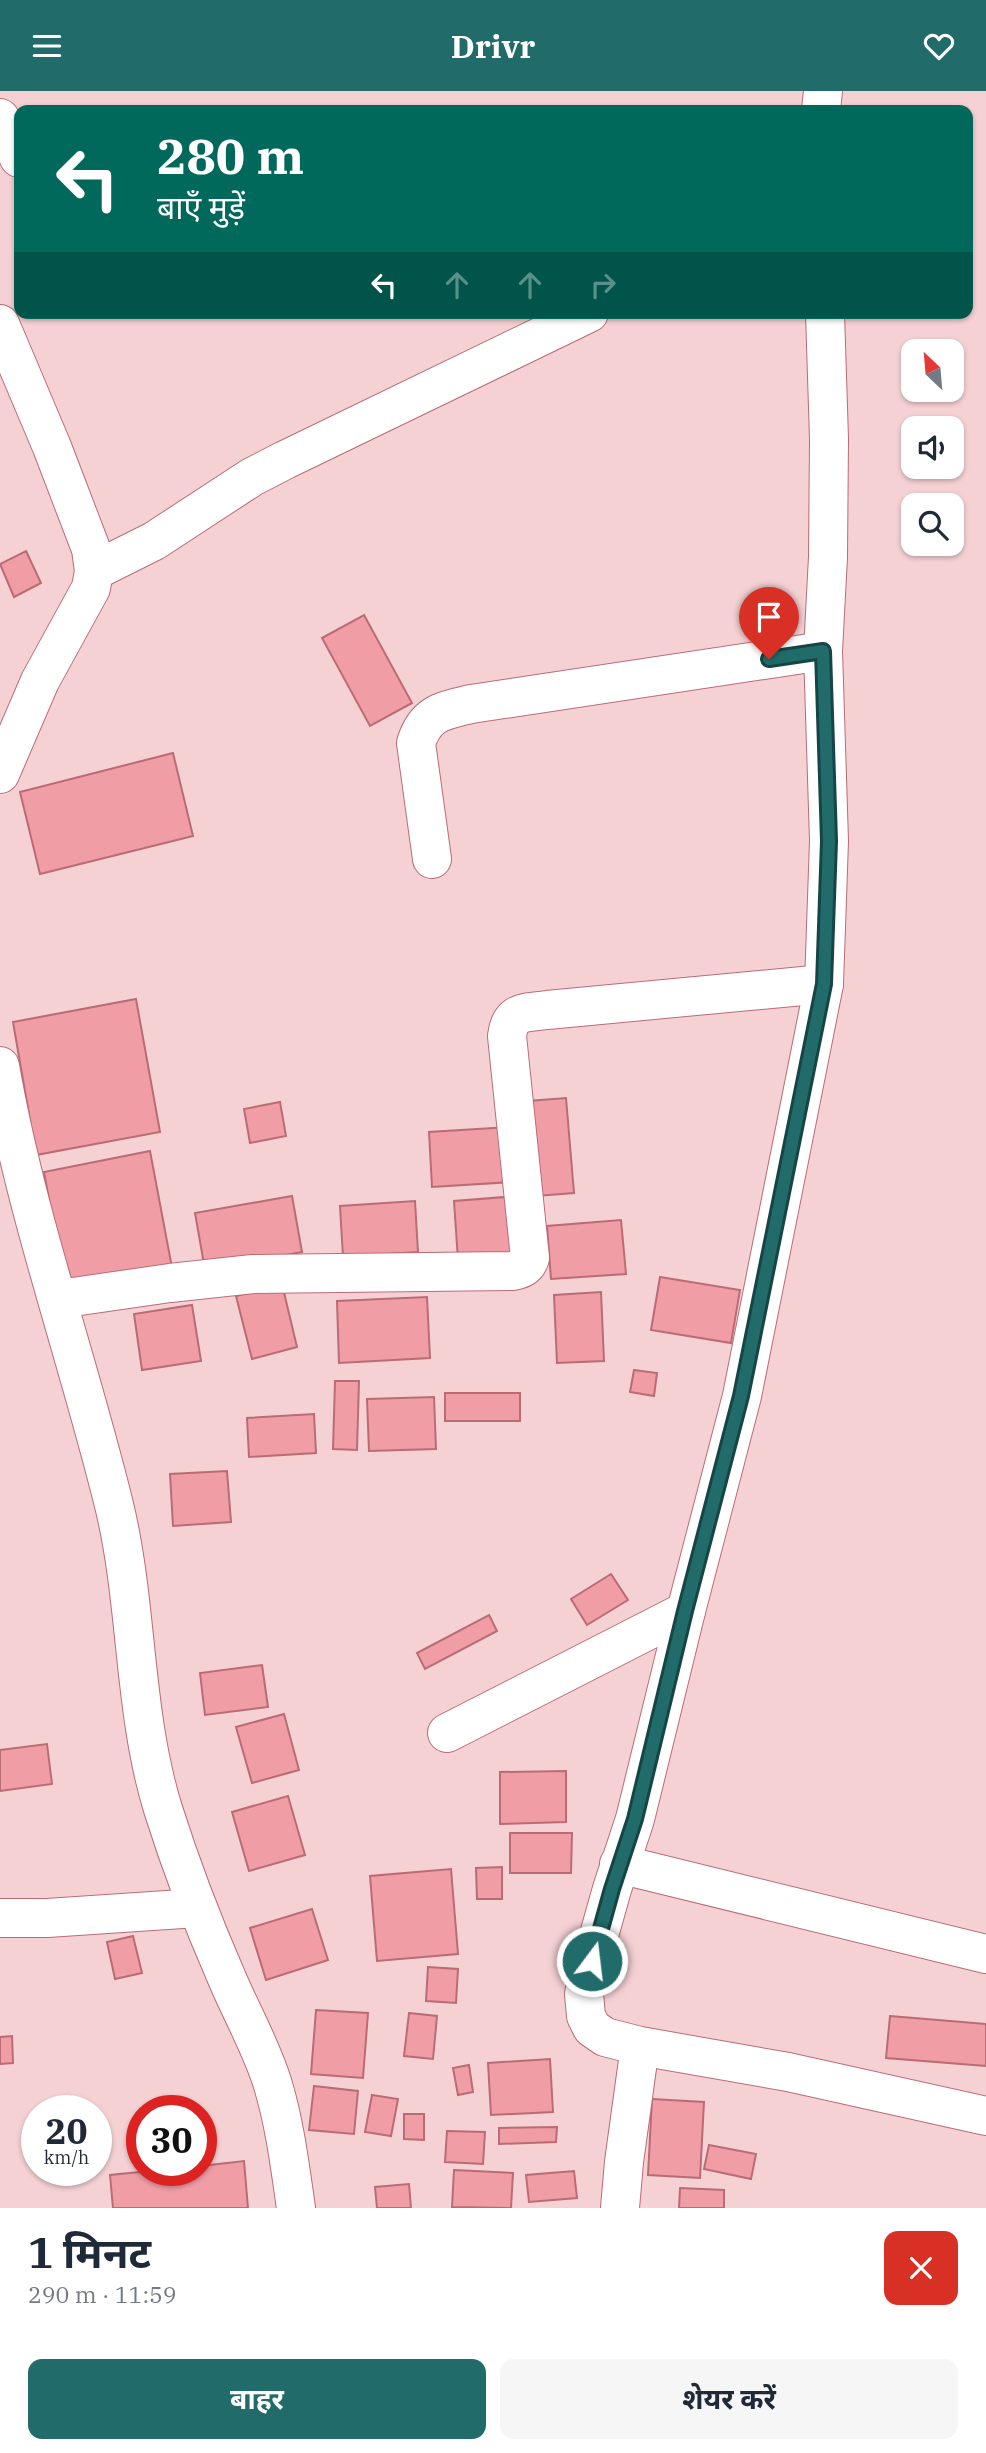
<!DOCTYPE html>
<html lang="hi">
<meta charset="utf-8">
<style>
body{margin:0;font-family:"IBM Plex Serif","Noto Sans Devanagari",serif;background:#f6f6f7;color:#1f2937;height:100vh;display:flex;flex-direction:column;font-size:26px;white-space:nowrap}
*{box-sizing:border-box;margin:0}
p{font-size:23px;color:#747a83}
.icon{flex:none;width:38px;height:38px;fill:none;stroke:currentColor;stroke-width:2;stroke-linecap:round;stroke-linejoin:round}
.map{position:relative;height:2117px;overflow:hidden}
.sheet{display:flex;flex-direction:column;background:#fff;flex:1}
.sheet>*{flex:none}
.top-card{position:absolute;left:14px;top:14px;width:959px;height:214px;border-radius:14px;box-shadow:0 2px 5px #0004;background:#00695c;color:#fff;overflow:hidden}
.needle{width:46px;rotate:334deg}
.controls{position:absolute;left:901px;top:248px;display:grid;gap:14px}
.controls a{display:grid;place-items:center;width:63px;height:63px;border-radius:14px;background:#fff;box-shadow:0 2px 5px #0004;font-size:35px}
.speed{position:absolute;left:21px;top:2004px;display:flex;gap:14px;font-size:35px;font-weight:700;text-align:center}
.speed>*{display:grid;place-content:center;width:91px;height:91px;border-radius:50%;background:#fff;box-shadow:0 2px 5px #0004;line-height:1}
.speed small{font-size:18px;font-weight:400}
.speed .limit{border:10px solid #d22;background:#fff;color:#111}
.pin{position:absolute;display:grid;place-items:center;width:60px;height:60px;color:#fff;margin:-72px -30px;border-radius:50% 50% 50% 0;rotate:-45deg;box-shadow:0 0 7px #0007}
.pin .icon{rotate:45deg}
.me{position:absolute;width:77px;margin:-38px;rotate:15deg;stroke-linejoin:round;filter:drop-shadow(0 0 5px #0008)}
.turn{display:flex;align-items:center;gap:24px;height:147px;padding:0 28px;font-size:32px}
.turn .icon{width:91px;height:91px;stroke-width:2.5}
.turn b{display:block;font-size:49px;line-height:60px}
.lanes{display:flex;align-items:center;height:66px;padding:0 28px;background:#0003;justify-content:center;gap:35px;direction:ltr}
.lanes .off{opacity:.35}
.round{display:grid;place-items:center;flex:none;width:74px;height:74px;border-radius:14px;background:#f6f6f7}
.headline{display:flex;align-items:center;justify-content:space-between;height:119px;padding:0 28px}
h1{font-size:42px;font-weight:700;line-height:52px}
.primary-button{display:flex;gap:14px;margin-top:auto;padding:14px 28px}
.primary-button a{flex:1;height:80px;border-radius:14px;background:#216c6a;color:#fff;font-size:28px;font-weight:700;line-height:80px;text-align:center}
.primary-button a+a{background:#f6f6f7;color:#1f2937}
header{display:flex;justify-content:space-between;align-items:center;height:91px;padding:0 28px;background:#216c6a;color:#fff;font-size:32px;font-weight:700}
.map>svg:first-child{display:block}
.building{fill:#f19da6;stroke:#ba6c75;stroke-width:2}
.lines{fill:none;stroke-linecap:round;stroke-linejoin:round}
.minor-casing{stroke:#ba6c75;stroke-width:40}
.minor{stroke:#fff;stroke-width:38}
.route-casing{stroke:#154645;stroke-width:18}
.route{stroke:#216c6a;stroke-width:12}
</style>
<header><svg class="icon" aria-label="menu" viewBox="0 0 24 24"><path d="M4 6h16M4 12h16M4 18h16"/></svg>Drivr<svg class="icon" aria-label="heart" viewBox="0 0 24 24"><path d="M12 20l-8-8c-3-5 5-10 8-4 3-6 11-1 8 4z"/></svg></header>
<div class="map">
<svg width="986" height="2117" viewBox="0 0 986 2117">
<rect width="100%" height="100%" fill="#f5d1d4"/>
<g class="building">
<polygon points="26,460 41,492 14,506 0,473"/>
<polygon points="364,524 412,612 370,635 322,547"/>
<polygon points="173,662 193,745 40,783 20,701"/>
<polygon points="136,908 160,1041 36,1064 13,931"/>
<polygon points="566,1007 574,1102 536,1105 528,1010"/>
<polygon points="280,1011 286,1045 250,1052 244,1018"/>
<polygon points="509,1036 512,1091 432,1096 429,1041"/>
<polygon points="150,1060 173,1182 66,1202 44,1081"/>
<polygon points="292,1105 302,1161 205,1179 195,1122"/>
<polygon points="518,1105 521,1164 458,1169 454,1110"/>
<polygon points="415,1110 418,1161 343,1166 340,1115"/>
<polygon points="621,1129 626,1183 551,1188 547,1135"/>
<polygon points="660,1186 740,1199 731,1252 651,1239"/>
<polygon points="282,1193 297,1256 252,1268 236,1205"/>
<polygon points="601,1201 604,1270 557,1272 554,1204"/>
<polygon points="427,1206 430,1267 339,1272 337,1210"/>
<polygon points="192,1214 201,1270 142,1279 134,1223"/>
<polygon points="634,1279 657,1282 654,1305 630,1301"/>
<polygon points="335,1290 359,1290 357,1359 333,1358"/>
<rect x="445" y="1302" width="75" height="28"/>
<polygon points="434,1306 436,1358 369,1360 367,1308"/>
<polygon points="314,1323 316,1362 249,1366 247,1327"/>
<polygon points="227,1380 231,1431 173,1435 170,1383"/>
<polygon points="611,1483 628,1509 587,1534 571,1508"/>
<polygon points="489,1524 497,1540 425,1578 417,1562"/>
<polygon points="262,1574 268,1616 205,1624 200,1582"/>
<polygon points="284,1623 299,1679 252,1692 236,1636"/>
<polygon points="47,1653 52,1693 0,1700 0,1659"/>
<polygon points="566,1680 566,1731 500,1733 500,1681"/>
<polygon points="288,1705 305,1764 249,1780 232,1721"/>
<polygon points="510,1742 572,1742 571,1782 510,1782"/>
<polygon points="502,1776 502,1808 477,1808 476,1777"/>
<polygon points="451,1778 458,1863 377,1870 370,1785"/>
<polygon points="312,1818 328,1869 266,1889 250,1837"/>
<polygon points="133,1845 142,1882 115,1888 107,1851"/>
<polygon points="428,1876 458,1878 456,1912 426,1910"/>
<polygon points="316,1919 368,1922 363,1987 311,1983"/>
<polygon points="409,1922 437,1925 433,1968 404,1965"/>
<polygon points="890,1925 986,1933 986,1975 886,1967"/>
<polygon points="12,1945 13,1972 0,1973 0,1946"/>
<polygon points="550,1968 553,2021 491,2024 488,1972"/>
<polygon points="469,1974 473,2001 458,2004 453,1977"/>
<polygon points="314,1995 358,2000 354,2043 309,2039"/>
<polygon points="372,2004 398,2008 391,2045 365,2041"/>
<polygon points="652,2008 704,2011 700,2087 648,2084"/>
<polygon points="404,2023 424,2023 424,2049 404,2048"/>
<polygon points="557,2036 556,2051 499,2053 499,2037"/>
<polygon points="447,2040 485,2041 483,2073 445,2071"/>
<polygon points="709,2054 756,2063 751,2088 704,2078"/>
<polygon points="244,2070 248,2117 113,2117 110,2084 160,2079 201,2079 201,2075"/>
<polygon points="454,2079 513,2082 511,2117 452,2116"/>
<polygon points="574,2080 577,2107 529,2111 526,2084"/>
<polygon points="409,2093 411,2117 377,2117 375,2096"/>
<polygon points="680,2097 724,2099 724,2117 679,2117"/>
</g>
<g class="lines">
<g class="minor-casing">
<g id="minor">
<polyline points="821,19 823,0"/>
<polyline points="0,27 19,67"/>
<polyline points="825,222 829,348 828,466 823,560 829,750 824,893 742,1305 686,1520 635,1728 612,1798 592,1869 584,1903 586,1925 592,1937 605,1946 640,1955 788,1981 986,2025"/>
<polyline points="0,233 52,356 91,458 94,480 91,497 40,590 0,683"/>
<polyline points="94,480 154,450 252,386 285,369 589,222"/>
<path d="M 432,768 L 416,652 C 426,621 443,620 471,613 L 823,560"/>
<path d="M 0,975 C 26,1125 79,1270 115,1418 C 138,1516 133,1621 163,1718 C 181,1775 202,1830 226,1885 C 241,1921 262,1957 273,1994 C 285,2034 290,2076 296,2117"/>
<path d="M 59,1208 L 170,1192 L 253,1183 L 513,1180 C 522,1178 527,1176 530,1167 L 507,945 C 510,919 525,922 547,919 L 824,893"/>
<polyline points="447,1642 686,1520"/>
<polyline points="619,1773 986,1863"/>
<polyline points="0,1827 47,1827 197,1817"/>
<polyline points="620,2117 624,2071 640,1955"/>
</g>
</g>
<use href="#minor" class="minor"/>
</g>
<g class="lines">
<g class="route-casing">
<polyline id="route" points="592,1870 612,1798 635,1728 685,1520 741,1305 824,893 829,750 823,560 769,568"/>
</g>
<use href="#route" class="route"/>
</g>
</svg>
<div class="controls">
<a><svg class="needle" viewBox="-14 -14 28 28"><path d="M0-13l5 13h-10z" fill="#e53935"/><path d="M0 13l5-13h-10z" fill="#747a83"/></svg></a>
<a><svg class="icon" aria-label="sound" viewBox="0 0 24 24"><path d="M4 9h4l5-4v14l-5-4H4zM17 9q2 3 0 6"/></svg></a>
<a><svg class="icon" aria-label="search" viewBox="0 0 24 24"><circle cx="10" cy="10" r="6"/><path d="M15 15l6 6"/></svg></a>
</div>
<div class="speed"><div>20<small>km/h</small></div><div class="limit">30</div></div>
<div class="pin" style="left:769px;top:568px;background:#d93025"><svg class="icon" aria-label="arrive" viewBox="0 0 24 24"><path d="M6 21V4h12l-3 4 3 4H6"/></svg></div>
<svg class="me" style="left:592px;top:1870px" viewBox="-20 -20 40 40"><circle r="17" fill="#216c6a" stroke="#fff" stroke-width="3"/><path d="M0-11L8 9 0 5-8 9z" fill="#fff"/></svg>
<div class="top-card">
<div class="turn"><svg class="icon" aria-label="left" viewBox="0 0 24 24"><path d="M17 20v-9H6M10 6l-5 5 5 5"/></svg><div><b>280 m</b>बाएँ मुड़ें</div></div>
<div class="lanes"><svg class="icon" aria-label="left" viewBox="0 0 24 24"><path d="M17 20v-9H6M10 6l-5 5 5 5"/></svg><svg class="icon off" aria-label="ahead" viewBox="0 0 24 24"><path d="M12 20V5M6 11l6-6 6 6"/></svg><svg class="icon off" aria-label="ahead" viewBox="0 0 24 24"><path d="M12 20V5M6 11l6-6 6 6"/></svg><svg class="icon off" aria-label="right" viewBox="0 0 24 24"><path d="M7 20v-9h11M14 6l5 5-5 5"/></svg></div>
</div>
</div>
<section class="sheet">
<div class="headline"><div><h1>1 मिनट</h1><p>290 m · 11:59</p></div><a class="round" style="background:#d93025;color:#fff"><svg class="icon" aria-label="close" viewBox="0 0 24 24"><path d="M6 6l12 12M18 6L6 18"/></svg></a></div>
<div class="primary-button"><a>बाहर</a><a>शेयर करें</a></div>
</section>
